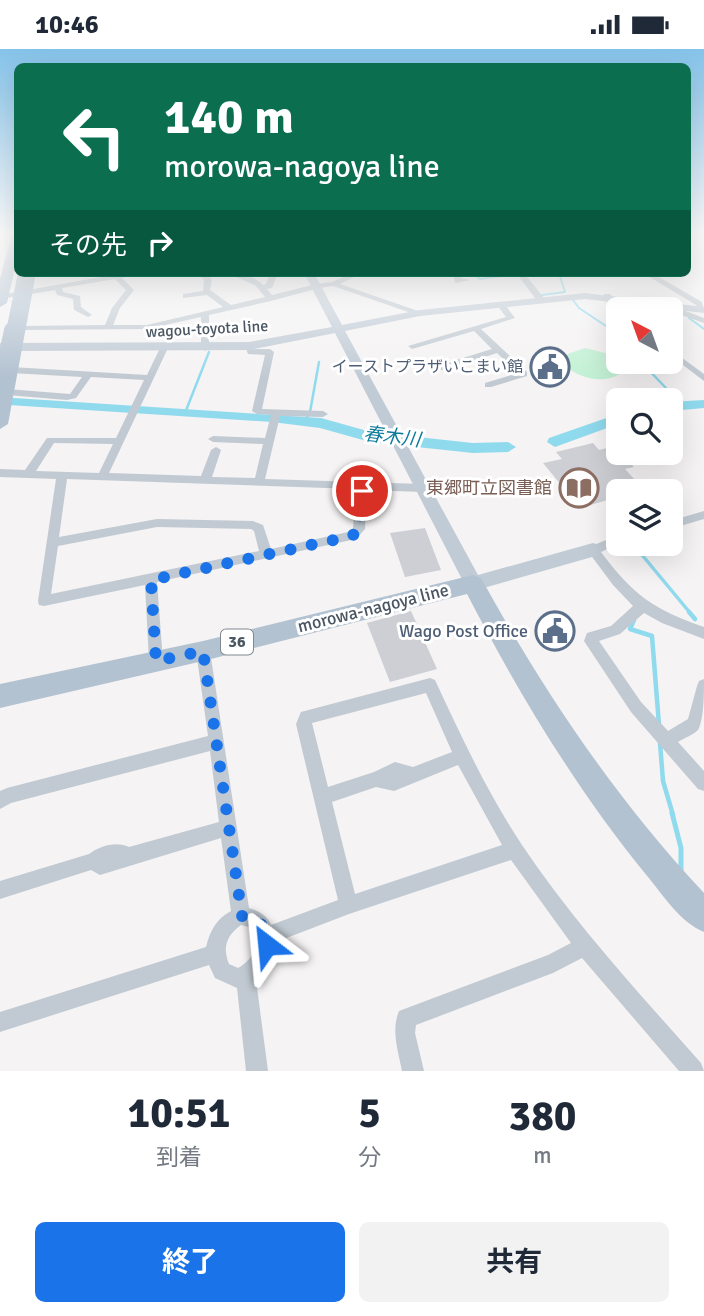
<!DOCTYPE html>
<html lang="ja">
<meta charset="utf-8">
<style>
body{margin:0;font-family:Signika,"Noto Sans JP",sans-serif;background:#f2f2f3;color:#1f2937;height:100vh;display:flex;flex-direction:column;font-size:26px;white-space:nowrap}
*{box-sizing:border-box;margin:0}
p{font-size:23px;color:#747a83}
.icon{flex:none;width:38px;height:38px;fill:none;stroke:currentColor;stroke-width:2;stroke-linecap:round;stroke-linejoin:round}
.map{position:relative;height:1022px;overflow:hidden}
.details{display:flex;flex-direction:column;background:#fff;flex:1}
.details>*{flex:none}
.guide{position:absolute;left:14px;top:14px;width:677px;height:214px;border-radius:10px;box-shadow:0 7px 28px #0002;background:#0b6e4f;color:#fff;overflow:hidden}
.needle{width:46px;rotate:319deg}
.fabs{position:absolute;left:606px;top:248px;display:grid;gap:14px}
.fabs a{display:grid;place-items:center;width:77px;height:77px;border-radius:10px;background:#fff;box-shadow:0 7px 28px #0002;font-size:35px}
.pin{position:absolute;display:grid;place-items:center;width:60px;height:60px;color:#fff;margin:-30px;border:4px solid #fff;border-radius:50%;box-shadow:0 2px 7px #0007}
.me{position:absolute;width:77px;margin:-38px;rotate:331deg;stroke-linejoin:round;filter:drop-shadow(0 0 5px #0008)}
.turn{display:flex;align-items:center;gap:24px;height:147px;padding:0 35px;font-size:32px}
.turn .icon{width:91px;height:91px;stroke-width:2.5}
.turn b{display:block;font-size:49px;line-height:60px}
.then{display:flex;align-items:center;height:66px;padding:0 35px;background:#0003;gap:14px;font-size:26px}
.eta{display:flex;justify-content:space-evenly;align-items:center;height:119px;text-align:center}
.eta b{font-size:42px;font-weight:700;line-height:49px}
.action{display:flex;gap:14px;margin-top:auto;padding:14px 35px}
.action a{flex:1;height:80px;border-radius:10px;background:#1a73e8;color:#fff;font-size:28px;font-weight:700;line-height:80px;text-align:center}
.action a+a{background:#f2f2f3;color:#1f2937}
.status{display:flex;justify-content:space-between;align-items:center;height:49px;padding:0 35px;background:#fff;direction:ltr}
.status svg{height:19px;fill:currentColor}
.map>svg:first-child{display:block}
.green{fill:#c3f1d5}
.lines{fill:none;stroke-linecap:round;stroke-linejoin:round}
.stream-far4{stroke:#90daee;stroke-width:2}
.stream-far3{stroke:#90daee;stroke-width:2.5}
.stream-far2{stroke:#90daee;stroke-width:3.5}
.stream-far1{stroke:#90daee;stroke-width:4.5}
.stream{stroke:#90daee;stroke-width:5}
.river{fill:#90daee;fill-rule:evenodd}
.building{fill:#cdcfd5}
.street{fill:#c1cad2;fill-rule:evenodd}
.secondary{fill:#c1cbd6;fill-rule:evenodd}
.primary{fill:#b3c2d1;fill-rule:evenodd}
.primary-bridge-far1{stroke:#b3c2d1;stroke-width:12}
.primary-bridge{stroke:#b3c2d1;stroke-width:16}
.route{stroke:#1a73e8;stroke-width:12;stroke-dasharray:0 21.6}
.labels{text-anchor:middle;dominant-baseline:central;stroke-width:6;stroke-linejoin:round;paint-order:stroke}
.far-street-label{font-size:16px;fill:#4a5661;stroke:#fff}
.far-service-label{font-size:16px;fill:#4e5e75;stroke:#fff;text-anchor:end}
.shield{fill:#fff;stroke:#808990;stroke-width:2}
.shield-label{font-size:16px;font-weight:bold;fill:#4a5661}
.education-label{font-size:18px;fill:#785e54;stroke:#fff;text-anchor:end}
.street-label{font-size:18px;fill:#4a5661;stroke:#fff}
.service-label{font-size:18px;fill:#4e5e75;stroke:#fff;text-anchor:end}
.water-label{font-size:19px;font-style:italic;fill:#0c7c9b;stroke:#fff}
</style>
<div class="status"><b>10:46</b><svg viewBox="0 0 49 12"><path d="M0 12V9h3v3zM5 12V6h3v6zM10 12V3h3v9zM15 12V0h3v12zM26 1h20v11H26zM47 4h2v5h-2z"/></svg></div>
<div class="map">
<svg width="704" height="1022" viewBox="0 0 704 1022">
<rect width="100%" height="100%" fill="#f5f3f3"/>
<path class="green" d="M 585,299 L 613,306 L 623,315 L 620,325 C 603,335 579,330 565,316 L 565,306 Z"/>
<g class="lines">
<g class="stream-far4">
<polyline points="473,224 480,230 523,224"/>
<polyline points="542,246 565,243 559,224"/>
<polyline points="573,251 579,259 615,283"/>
<polyline points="689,269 704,280"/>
</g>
<g class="stream-far3">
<polyline points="612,281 618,285"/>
<polyline points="641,313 665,338 676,357"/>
<polyline points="185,364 209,303"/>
<polyline points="304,373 310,363 319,313"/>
</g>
<polyline class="stream-far2" points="633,495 691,565"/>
<g class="stream-far1">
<polyline points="689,563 695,570"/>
<polyline points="634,571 630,580 652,587 659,676"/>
<polyline points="660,694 663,732 673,766"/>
</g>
<polyline class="stream" points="672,764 681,799 681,822"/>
<g class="river">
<polygon points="14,349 321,369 371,383 473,394 508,393 516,398 508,403 473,404 370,393 320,379 272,373 9,356 9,350"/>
<polygon points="704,351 704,359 670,362 670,353"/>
<polygon points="618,365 618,375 555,398 547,393 549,389"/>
</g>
</g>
<g class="building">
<polygon points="593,394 599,401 614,397 634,418 625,420 646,443 618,443 618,448 580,459 543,414 562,410 556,403"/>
<polygon points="425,479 441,521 405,528 390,484"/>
<polygon points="411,562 437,620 390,633 367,574"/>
</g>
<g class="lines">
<g class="street">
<polygon points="688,185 695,185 688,188"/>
<path d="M 112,224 L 142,224 L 122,229 L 134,241 L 120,259 L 113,276 L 147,276 L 223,258 L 207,246 L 183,249 L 183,245 L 203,242 L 204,231 L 198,224 L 206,224 L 212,231 L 210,241 L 231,256 L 265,248 L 255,236 L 226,224 C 239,224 255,227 263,236 L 266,235 L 270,224 L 278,224 L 272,239 L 267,240 L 272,246 L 316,235 L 332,233 L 352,224 L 362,224 L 340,235 L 424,264 L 417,266 L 333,237 L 319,239 L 271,252 L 209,266 L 209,299 L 205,302 L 201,299 L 201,268 L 147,280 L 19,281 L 15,279 L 19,277 L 105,276 L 112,259 L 126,241 L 115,230 L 62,239 L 63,243 L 80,247 L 81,258 L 92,266 L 88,268 L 74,261 L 73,250 L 57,246 L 55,241 L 0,250 L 0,246 L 112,226 Z"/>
<polygon points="453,224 461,224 461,229 470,231 455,234"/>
<polygon points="516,224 524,224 544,249 544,253 538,253"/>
<polygon points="643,224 652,224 702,253 704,262 698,263 696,256"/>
<polygon points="604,245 610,245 624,261 618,261 617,263 604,249"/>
<polygon points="497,253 503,253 515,269 481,280 527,323 527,327 491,338 485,338 485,334 518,324 497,304 443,321 437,321 437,317 492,300 474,282 412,300 408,297 506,268 496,255"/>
<polygon points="659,254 665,254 704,269 704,274 659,258"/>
<path d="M 249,294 L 252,295 L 254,300 L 270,300 L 274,303 L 262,360 L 323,362 L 328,365 L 323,368 L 280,367 L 265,430 L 422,435 L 427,439 L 422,443 L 367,441 L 365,480 L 356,490 L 157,533 L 163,612 L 161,616 L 156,618 L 151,616 L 149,612 L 145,536 L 44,557 L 39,556 L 38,552 L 56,430 L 0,428 L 0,420 L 25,421 L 47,389 L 116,389 L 144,331 L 91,328 L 76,349 L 67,351 L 7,346 L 2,343 L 7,340 L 70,345 L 82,328 L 11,324 L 7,321 L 11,318 L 147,326 L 161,297 L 167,297 L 168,299 L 109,424 L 201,427 L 211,401 L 216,398 L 221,401 L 212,428 L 255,429 L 263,395 L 213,393 L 208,390 L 213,387 L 265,389 L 271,366 L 257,365 L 252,362 L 265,306 L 248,305 L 245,297 ZM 54,394 L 113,395 L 99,424 L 36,422 ZM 67,430 L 356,440 L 353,479 L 348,483 L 271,500 L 263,476 L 253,472 L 157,470 L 59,488 ZM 157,478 L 251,480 L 254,482 L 259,502 L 51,545 L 58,497 Z"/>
<polygon points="670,300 704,325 704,332 670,306"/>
<polygon points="704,462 704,470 670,480 670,472"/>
<path d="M 618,486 L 618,495 L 601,503 C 632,545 654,561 704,578 L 704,590 L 662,574 L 644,564 L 620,585 L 599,592 L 641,653 L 668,682 L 688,670 L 697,637 L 699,632 L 704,630 C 704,644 704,671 698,681 C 693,686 684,689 678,693 L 704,722 L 704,742 L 698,740 L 631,663 L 584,592 L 587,584 L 611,577 L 633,557 L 613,536 L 587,501 L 589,498 Z"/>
<path d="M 203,596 L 208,598 L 210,602 L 249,859 C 259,862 267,866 271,876 L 338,851 L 296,675 L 301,663 L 430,629 L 435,631 C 461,687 488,745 522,796 C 574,874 639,944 701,1014 L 704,1022 L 679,1022 L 582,909 L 553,924 L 416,976 L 415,984 L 424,1022 L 402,1022 C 398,1002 391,981 399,962 L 548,906 L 571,894 L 511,811 L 349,865 L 276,893 C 273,908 267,920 256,931 L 268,1022 L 246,1022 L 237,939 L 215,929 L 209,916 L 0,983 L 0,963 L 206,898 C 210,882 216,870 231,862 L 221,789 L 100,826 L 91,821 L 0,850 L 0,832 L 89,805 C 100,797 116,792 129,798 L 219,773 L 210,702 L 11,754 L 0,760 L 0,742 L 7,739 L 208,687 L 196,602 L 198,598 ZM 426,644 L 452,703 L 413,718 L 395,713 L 374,723 L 328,738 L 312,674 ZM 458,716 L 502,796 L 355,845 L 332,753 L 376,738 L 394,742 ZM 241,876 L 249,878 L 255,883 C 259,899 252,911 238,919 L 229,915 C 222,898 227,886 241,876 Z"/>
</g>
<polygon class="secondary" points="304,224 314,224 342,276 420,261 585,244 704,258 704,264 585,250 420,267 345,282 478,526 593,494 599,496 602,501 599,506 473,542 467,540 335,284 249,301 0,302 0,294 249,293 332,278"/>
<g class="primary">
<polygon points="12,185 18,185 18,206 7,254 0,258 0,229"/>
<polygon points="24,224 36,224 8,375 0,380 0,336"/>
<path d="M 473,526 L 481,529 C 544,643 615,749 704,844 L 704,883 C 681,874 663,846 648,828 C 576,740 519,645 467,545 L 203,612 L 0,659 L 0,635 L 203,592 Z"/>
</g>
<polyline class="primary-bridge-far1" points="12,283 24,224"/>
<polyline class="primary-bridge" points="0,339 12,281"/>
</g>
<linearGradient id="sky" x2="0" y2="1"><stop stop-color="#85c3ea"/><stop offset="0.56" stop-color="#fafafa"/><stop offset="1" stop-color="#fafafa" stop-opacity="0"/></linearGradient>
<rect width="704" height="328" fill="url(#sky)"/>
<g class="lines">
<path class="route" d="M 267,896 C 266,879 260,867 242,867 L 203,602 L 156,612 L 151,531 L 352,487 L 359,480 L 362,442"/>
</g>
<defs>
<g id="civic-ring" transform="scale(2.0125)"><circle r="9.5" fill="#fff" stroke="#5c6f8a" stroke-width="1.5"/><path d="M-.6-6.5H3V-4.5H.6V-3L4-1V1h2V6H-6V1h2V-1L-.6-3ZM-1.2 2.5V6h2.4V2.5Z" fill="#5c6f8a"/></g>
<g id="library-ring" transform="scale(2.0125)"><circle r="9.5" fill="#fff" stroke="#8d6e63" stroke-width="1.5"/><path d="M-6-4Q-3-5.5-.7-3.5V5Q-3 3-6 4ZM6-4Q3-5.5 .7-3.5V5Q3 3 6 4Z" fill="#8d6e63"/></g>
</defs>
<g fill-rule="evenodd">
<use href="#civic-ring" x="550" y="318"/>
<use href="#library-ring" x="579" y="439"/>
<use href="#civic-ring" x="555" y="582"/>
</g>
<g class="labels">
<g class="far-street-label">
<text transform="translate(207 280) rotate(-3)">wagou-toyota line</text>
</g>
<g class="far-service-label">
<text x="523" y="318">イーストプラザいこまい館</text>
</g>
<rect class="shield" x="221" y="580.5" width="32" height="25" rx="5"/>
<g class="shield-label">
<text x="237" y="593">36</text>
</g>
<g class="education-label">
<text x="552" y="439">東郷町立図書館</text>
</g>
<g class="street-label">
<text transform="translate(373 559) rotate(-14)">morowa-nagoya line</text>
</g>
<g class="service-label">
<text x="528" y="582">Wago Post Office</text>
</g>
<g class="water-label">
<text transform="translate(392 388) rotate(7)">春木川</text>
</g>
</g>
</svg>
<div class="fabs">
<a><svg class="needle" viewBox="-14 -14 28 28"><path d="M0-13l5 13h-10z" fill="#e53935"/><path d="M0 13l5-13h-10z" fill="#747a83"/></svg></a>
<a><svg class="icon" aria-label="search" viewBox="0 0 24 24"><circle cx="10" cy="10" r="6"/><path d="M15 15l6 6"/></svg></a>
<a><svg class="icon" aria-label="layers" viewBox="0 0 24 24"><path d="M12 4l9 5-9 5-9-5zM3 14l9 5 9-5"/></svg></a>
</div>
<div class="pin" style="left:362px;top:442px;background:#d93025"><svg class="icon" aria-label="arrive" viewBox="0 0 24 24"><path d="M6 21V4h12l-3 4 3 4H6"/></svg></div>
<svg class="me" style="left:267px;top:896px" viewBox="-20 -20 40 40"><path d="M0-17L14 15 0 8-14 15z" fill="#1a73e8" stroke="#fff" stroke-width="4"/></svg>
<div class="guide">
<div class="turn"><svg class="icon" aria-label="left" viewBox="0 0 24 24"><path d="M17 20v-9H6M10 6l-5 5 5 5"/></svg><div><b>140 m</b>morowa-nagoya line</div></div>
<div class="then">その先<svg class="icon" aria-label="right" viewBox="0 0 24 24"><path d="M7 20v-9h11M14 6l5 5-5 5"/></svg></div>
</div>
</div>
<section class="details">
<div class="eta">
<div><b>10:51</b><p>到着</p></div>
<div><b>5</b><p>分</p></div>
<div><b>380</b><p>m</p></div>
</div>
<div class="action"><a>終了</a><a>共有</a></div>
</section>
